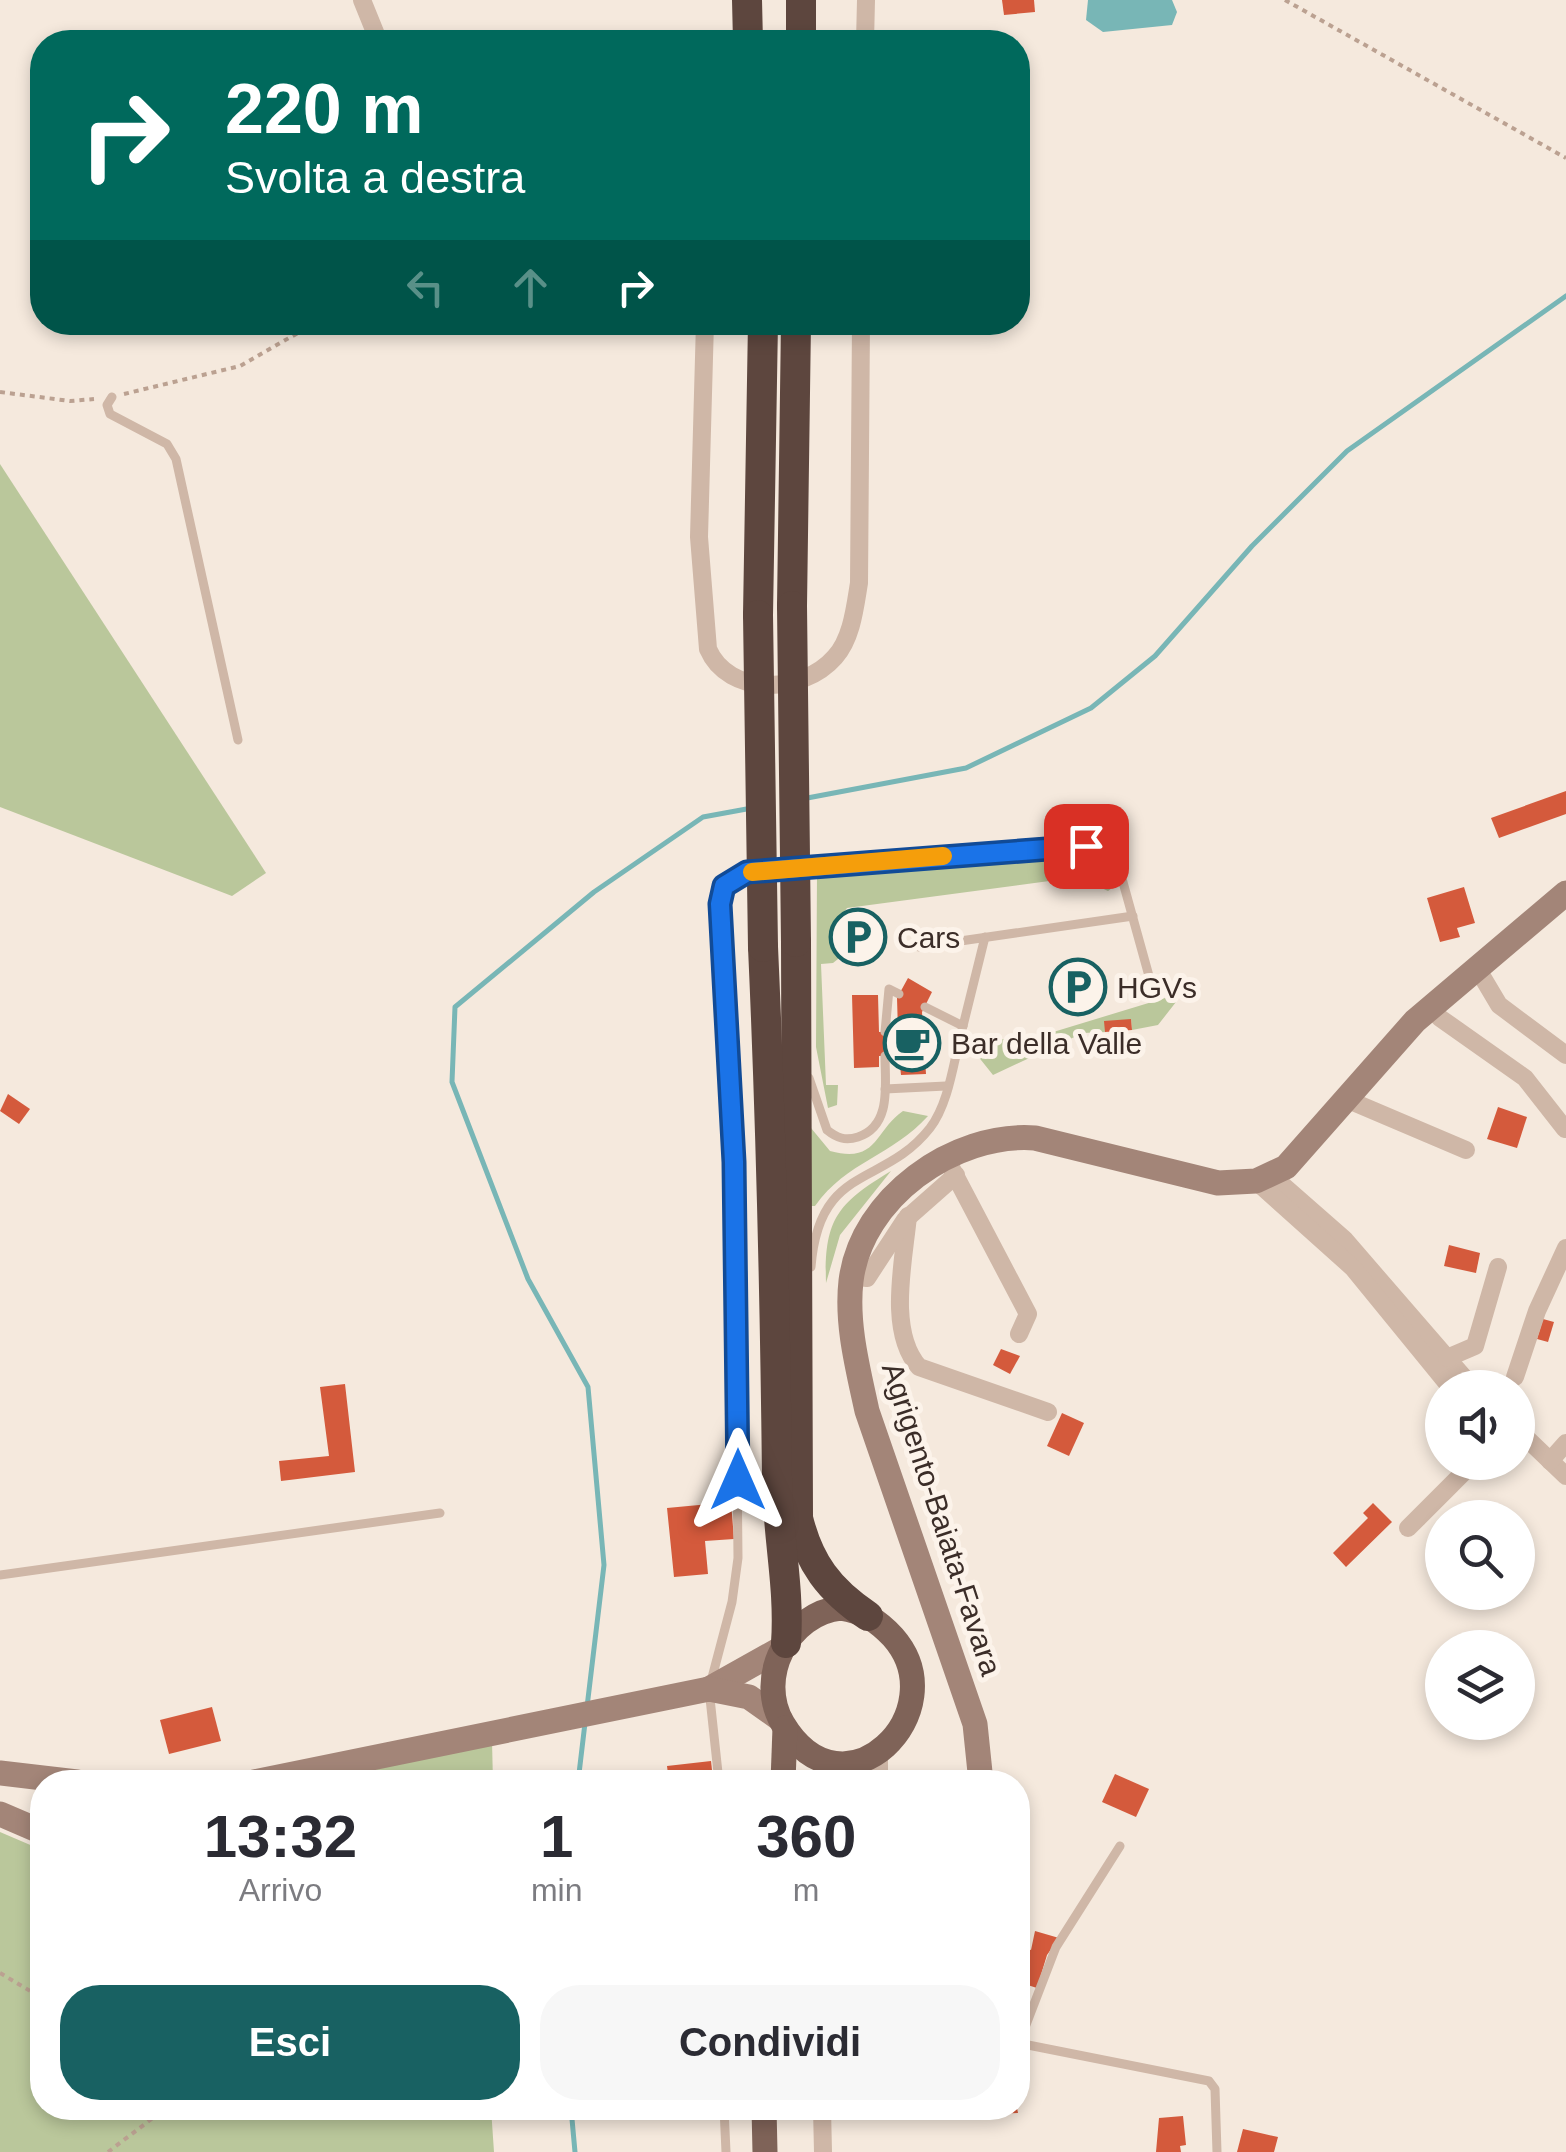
<!DOCTYPE html>
<html lang="it">
<style>
body{margin:0;font-family:Arial,sans-serif;background:#f7f7f7;color:#2b2b33;height:100vh;display:flex;flex-direction:column;font-size:38px;white-space:nowrap}
*{box-sizing:border-box;margin:0}
p{font-size:32px;color:#7c7c81}
.icon{flex:none;width:55px;height:55px;fill:none;stroke:currentColor;stroke-width:2;stroke-linecap:round;stroke-linejoin:round}
.map{position:relative;flex:1;overflow:hidden}
.sheet{position:absolute;left:30px;top:1770px;width:1000px;height:350px;display:flex;flex-direction:column;background:#fff;border-radius:40px;box-shadow:0 5px 15px #0003}
.sheet>*{flex:none}
.hud{position:absolute;left:30px;top:30px;width:1000px;height:305px;border-radius:40px;box-shadow:0 5px 15px #0003;background:#00695c;color:#fff;overflow:hidden}
.controls{position:absolute;left:1425px;top:1370px;display:grid;gap:20px}
.controls a{display:grid;place-items:center;width:110px;height:110px;border-radius:50%;background:#fff;box-shadow:0 5px 15px #0003;font-size:50px}
.pin{position:absolute;display:grid;place-items:center;width:85px;height:85px;color:#fff;margin:-42px;border-radius:20px;box-shadow:0 5px 15px #0006}
.me{position:absolute;width:110px;margin:-55px;rotate:0deg;stroke-linejoin:round;filter:drop-shadow(0 0 8px #0008)}
.turn{display:flex;align-items:center;gap:35px;height:210px;padding:0 30px;font-size:45px}
.turn .icon{width:130px;height:130px;stroke-width:2.5}
.turn b{display:block;font-size:70px;line-height:85px}
.lanes{display:flex;align-items:center;height:95px;padding:0 30px;background:#0003;justify-content:center;gap:50px;direction:ltr}
.lanes .off{opacity:.35}
.eta{display:flex;justify-content:space-evenly;align-items:center;height:170px;text-align:center}
.eta b{font-size:60px;font-weight:700;line-height:70px}
.cta{display:flex;gap:20px;margin-top:auto;padding:20px 30px}
.cta a{flex:1;height:115px;border-radius:40px;background:#186162;color:#fff;font-size:40px;font-weight:700;line-height:115px;text-align:center}
.cta a+a{background:#f7f7f7;color:#2b2b33}
.map>svg:first-child{display:block}
.green{fill:#bac79b}
.water{fill:#78b6b6}
.lines{fill:none;stroke-linecap:round;stroke-linejoin:round}
.stream{stroke:#78b6b6;stroke-width:5}
.building{fill:#d45a3c}
.path{stroke:#bba191;stroke-width:4;stroke-dasharray:5 5;stroke-linecap:butt}
.lane{stroke:#cfb7a7;stroke-width:9}
.street{stroke:#cfb7a7;stroke-width:18}
.secondary{stroke:#a38578;stroke-width:25}
.primary{stroke:#7f6358;stroke-width:25}
.highway{stroke:#5d463e;stroke-width:30}
.highway-bridge{stroke:#5d463e;stroke-width:30}
.route-casing{stroke:#114b97;stroke-width:25}
.route{stroke:#1a73e8;stroke-width:18}
.slow{stroke:#f59e0b;stroke-width:18}
.labels{text-anchor:middle;dominant-baseline:central;stroke-width:10;stroke-linejoin:round;paint-order:stroke}
.poi-label{font-size:30px;fill:#3b2d28;stroke:#fcf3ea;text-anchor:start}
.street-label{font-size:30px;fill:#3b2d28;stroke:#fcf3ea}
</style>
<div class="map">
<svg width="1566" height="2152" viewBox="0 0 1566 2152">
<rect width="100%" height="100%" fill="#f5e9dd"/>
<g class="green">
<polygon points="0,464 266,873 232,896 0,807"/>
<polygon points="1075,851 1095,858 1112,888 1108,891 1082,879 1064,879 847,908 840,918 840,930 859,947 852,958 843,955 833,963 821,964 826,1085 838,1085 837,1105 828,1108 816,1047 817,874"/>
<polygon points="1165,998 1176,1002 1158,1025 1132,1030 1131,1019 1105,1032 1083,1033 993,1075 973,1050 977,1038 1027,1040"/>
<path d="M 903,1111 L 928,1116 C 892,1156 847,1161 815,1206 L 807,1206 L 811,1128 L 830,1151 C 878,1164 874,1131 903,1111 Z"/>
<path d="M 891,1171 L 840,1235 L 826,1283 C 824,1219 838,1203 891,1171 Z"/>
<polygon points="492,1741 493,1782 296,1782"/>
<polygon points="0,1832 42,1850 42,2108 491,2108 494,2152 0,2152"/>
</g>
<polygon class="water" points="1088,0 1172,0 1177,12 1172,25 1103,32 1086,20"/>
<g class="lines">
<g class="stream">
<polyline points="802,799 966,768 1091,708 1155,656 1252,546 1347,451 1566,296"/>
<polyline points="587,1707 604,1565 588,1387 528,1279 452,1082 455,1007 594,892 703,817 752,808"/>
<polyline points="578,1782 585,1723"/>
<polyline points="571,2108 575,2152"/>
</g>
</g>
<g class="building">
<polygon points="1002,0 1034,0 1035,12 1004,15"/>
<polygon points="1566,791 1566,814 1499,838 1491,818"/>
<polygon points="1464,887 1475,923 1457,928 1460,937 1440,942 1427,898"/>
<polygon points="908,978 932,992 922,1012 926,1074 901,1075 899,1056 879,1056 879,1067 854,1068 852,995 878,995 879,1032 898,1031 897,998"/>
<polygon points="1131,1019 1132,1030 1105,1032 1104,1021"/>
<polygon points="8,1094 30,1109 19,1124 0,1111"/>
<polygon points="1498,1107 1527,1117 1517,1148 1487,1139"/>
<polygon points="1449,1245 1480,1253 1476,1273 1444,1266"/>
<polygon points="1543,1319 1554,1322 1548,1342 1537,1339"/>
<polygon points="1001,1349 1020,1356 1010,1374 993,1365"/>
<polygon points="345,1384 355,1472 281,1481 279,1461 329,1456 320,1387"/>
<polygon points="1062,1413 1084,1423 1069,1456 1047,1446"/>
<polygon points="731,1502 734,1539 705,1541 708,1574 674,1577 667,1508"/>
<polygon points="1373,1503 1392,1522 1346,1567 1333,1553 1368,1518 1363,1513"/>
<polygon points="212,1707 221,1741 169,1754 160,1720"/>
<polygon points="711,1761 713,1779 669,1782 667,1766"/>
<polygon points="1115,1774 1149,1789 1136,1817 1102,1802"/>
<polygon points="1035,1931 1059,1938 1047,1955 1037,1988 1018,1982 1018,1946 1031,1950"/>
<polygon points="992,2108 1017,2108 1018,2113 992,2114"/>
<polygon points="1183,2116 1186,2145 1180,2146 1181,2152 1156,2152 1159,2118"/>
<polygon points="1243,2129 1278,2137 1274,2152 1237,2152"/>
</g>
<g class="lines">
<g class="path">
<polyline points="1285,0 1566,158"/>
<polyline points="0,392 70,401 94,399"/>
<polyline points="124,394 240,366 317,322"/>
<polyline points="0,1973 42,1998"/>
<polyline points="108,2152 166,2108"/>
</g>
<g class="lane">
<polyline points="112,397 107,405 110,414 167,444 176,459 238,740"/>
<polyline points="799,868 1086,846 1113,862 1121,875 1154,994"/>
<polyline points="919,947 1133,916"/>
<polyline points="963,1026 985,937"/>
<polyline points="885,1032 889,989 899,994"/>
<path d="M 809,1078 L 827,1130 C 837,1138 845,1141 858,1137 C 892,1126 885,1084 885,1056"/>
<polyline points="885,1089 946,1086"/>
<path d="M 811,1267 C 819,1163 883,1188 930,1128 C 950,1102 954,1057 963,1026 L 925,1007"/>
<polyline points="0,1575 440,1513"/>
<polyline points="719,1782 709,1689 732,1602 738,1558 734,1162 720,894 730,878 754,872"/>
<polyline points="1018,2043 1209,2081 1215,2089 1217,2152"/>
<polyline points="1019,2043 1056,1947 1120,1846"/>
<polyline points="724,2108 726,2152"/>
</g>
<g class="street">
<polyline points="362,0 379,42"/>
<polyline points="865,42 866,0"/>
<path d="M 705,322 L 699,537 L 708,649 C 728,696 802,695 835,657 C 852,638 855,607 859,583 L 861,322"/>
<polyline points="1477,968 1499,1005 1566,1055"/>
<polyline points="1432,1007 1440,1018 1525,1078 1565,1129"/>
<polyline points="1346,1099 1466,1150"/>
<polyline points="946,1158 1028,1314 1019,1334"/>
<polyline points="1271,1175 1344,1239 1473,1388"/>
<polyline points="1256,1181 1353,1268 1451,1388"/>
<path d="M 908,1216 C 904,1260 887,1331 919,1367 L 1048,1412"/>
<polyline points="852,1276 867,1278 905,1220 956,1175"/>
<polyline points="1447,1358 1475,1346 1498,1267"/>
<polyline points="1515,1377 1537,1311 1566,1248"/>
<polyline points="1518,1430 1566,1476"/>
<polyline points="1550,1461 1566,1443"/>
<polyline points="1408,1528 1474,1462"/>
<polyline points="879,1754 879,1782"/>
<polyline points="822,2108 823,2152"/>
</g>
<g class="secondary">
<polyline points="709,1689 784,1647"/>
<polyline points="0,1773 77,1782"/>
<polyline points="254,1782 709,1689 749,1697 780,1719"/>
<path d="M 981,1782 L 975,1724 L 867,1411 C 858,1369 846,1324 851,1281 C 861,1198 954,1132 1035,1138 L 1218,1183 L 1256,1181 L 1286,1167 L 1415,1021 L 1566,893"/>
<polyline points="0,1814 42,1832"/>
</g>
<g class="primary">
<path d="M 841,1608 C 863,1611 878,1621 893,1637 C 958,1711 844,1825 783,1724 C 755,1677 789,1613 841,1608 Z"/>
<polyline points="783,1782 785,1728"/>
<polyline points="764,2108 765,2152"/>
</g>
<g class="highway">
<polyline points="747,0 748,42"/>
<polyline points="801,42 801,0"/>
<polyline points="792,606 796,322"/>
<polyline points="758,615 763,322"/>
<path d="M 796,942 L 798,1518 C 809,1563 829,1590 868,1616"/>
<path d="M 763,947 C 771,1124 775,1300 777,1477 C 777,1534 790,1586 786,1643"/>
</g>
<g class="highway-bridge">
<polyline points="792,606 796,942"/>
<polyline points="758,615 763,947"/>
</g>
</g>
<g class="lines">
<g class="route-casing">
<polyline id="route" points="738,1480 734,1162 720,904 724,886 747,872 1086,846"/>
</g>
<use href="#route" class="route"/>
<polyline class="slow" points="752,872 943,856"/>
</g>
<defs>
<g id="parking-ring" transform="scale(2.875)"><circle r="9.5" fill="#fcf3ea" stroke="#186162" stroke-width="1.5"/><path d="M-3.5-5.5H1a3.5 3.5 0 0 1 0 7H-1V5.5H-3.5ZM-1-3.4V-.6H.8a1.4 1.4 0 0 0 0-2.8Z" fill="#186162"/></g>
<g id="cafe-ring" transform="scale(2.875)"><circle r="9.5" fill="#fcf3ea" stroke="#186162" stroke-width="1.5"/><path d="M-5.5-4.5H6V0H3Q3 3.5 0 3.5H-2.5Q-5.5 3.5-5.5 0ZM3-3.2v2h1.7v-2ZM-6 4.5H4V6H-6Z" fill="#186162"/></g>
</defs>
<g fill-rule="evenodd">
<use href="#parking-ring" x="858" y="937"/>
<use href="#parking-ring" x="1078" y="987"/>
<use href="#cafe-ring" x="912" y="1043"/>
</g>
<g class="labels">
<g class="poi-label">
<text x="897" y="937">Cars</text>
<text x="1117" y="987">HGVs</text>
<text x="951" y="1043">Bar della Valle</text>
</g>
<g class="street-label">
<text transform="translate(942 1519) rotate(72)">Agrigento-Baiata-Favara</text>
</g>
</g>
</svg>
<div class="controls">
<a><svg class="icon" aria-label="sound" viewBox="0 0 24 24"><path d="M4 9h4l5-4v14l-5-4H4zM17 9q2 3 0 6"/></svg></a>
<a><svg class="icon" aria-label="search" viewBox="0 0 24 24"><circle cx="10" cy="10" r="6"/><path d="M15 15l6 6"/></svg></a>
<a><svg class="icon" aria-label="layers" viewBox="0 0 24 24"><path d="M12 4l9 5-9 5-9-5zM3 14l9 5 9-5"/></svg></a>
</div>
<div class="pin" style="left:1086px;top:846px;background:#d93025"><svg class="icon" aria-label="arrive" viewBox="0 0 24 24"><path d="M6 21V4h12l-3 4 3 4H6"/></svg></div>
<svg class="me" style="left:738px;top:1480px" viewBox="-20 -20 40 40"><path d="M0-17L14 15 0 8-14 15z" fill="#1a73e8" stroke="#fff" stroke-width="4"/></svg>
<div class="hud">
<div class="turn"><svg class="icon" aria-label="right" viewBox="0 0 24 24"><path d="M7 20v-9h11M14 6l5 5-5 5"/></svg><div><b>220 m</b>Svolta a destra</div></div>
<div class="lanes"><svg class="icon off" aria-label="left" viewBox="0 0 24 24"><path d="M17 20v-9H6M10 6l-5 5 5 5"/></svg><svg class="icon off" aria-label="ahead" viewBox="0 0 24 24"><path d="M12 20V5M6 11l6-6 6 6"/></svg><svg class="icon" aria-label="right" viewBox="0 0 24 24"><path d="M7 20v-9h11M14 6l5 5-5 5"/></svg></div>
</div>
<section class="sheet">
<div class="eta">
<div><b>13:32</b><p>Arrivo</p></div>
<div><b>1</b><p>min</p></div>
<div><b>360</b><p>m</p></div>
</div>
<div class="cta"><a>Esci</a><a>Condividi</a></div>
</section>
</div>
